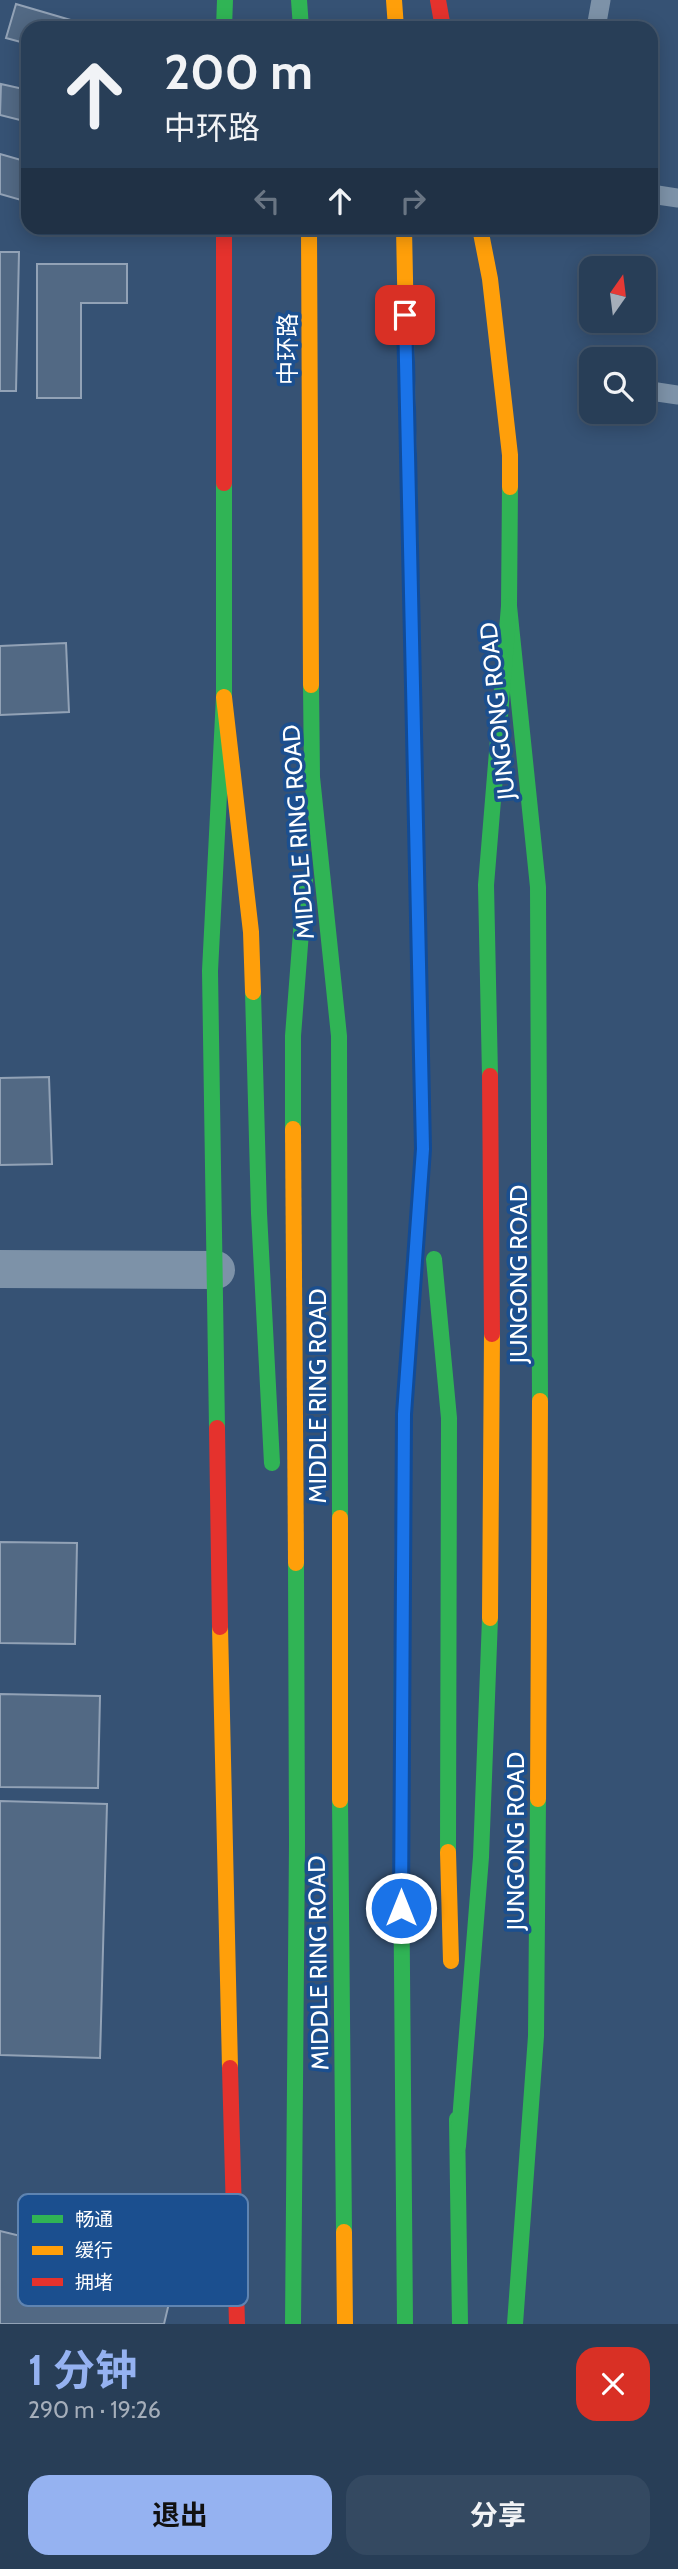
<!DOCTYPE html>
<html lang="zh">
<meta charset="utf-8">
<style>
body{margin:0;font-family:Cabin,"Noto Sans SC",sans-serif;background:#344961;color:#f1f3f6;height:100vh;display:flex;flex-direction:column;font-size:26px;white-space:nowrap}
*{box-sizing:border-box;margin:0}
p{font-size:23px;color:#a5aeba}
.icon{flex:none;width:38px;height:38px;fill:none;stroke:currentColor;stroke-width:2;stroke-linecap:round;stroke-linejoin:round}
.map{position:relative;height:2324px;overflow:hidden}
.details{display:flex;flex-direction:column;background:#283e57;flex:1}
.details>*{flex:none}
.banner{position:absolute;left:21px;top:21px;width:637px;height:214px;border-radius:21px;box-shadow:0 4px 18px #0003,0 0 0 2px #44576d;background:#283e57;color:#f1f3f6;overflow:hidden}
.needle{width:46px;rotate:14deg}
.fabs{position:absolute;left:579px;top:256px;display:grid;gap:14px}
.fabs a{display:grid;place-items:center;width:77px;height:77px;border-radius:14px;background:#283e57;box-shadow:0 4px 18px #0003,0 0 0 2px #44576d;font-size:35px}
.pin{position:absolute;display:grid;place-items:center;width:60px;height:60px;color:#fff;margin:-30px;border-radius:14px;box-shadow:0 4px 10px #0006}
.me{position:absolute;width:77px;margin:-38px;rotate:0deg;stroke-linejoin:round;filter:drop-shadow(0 0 5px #0008)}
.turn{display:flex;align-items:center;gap:24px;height:147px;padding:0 28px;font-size:32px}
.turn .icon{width:91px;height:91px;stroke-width:2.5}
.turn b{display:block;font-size:49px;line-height:60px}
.lanes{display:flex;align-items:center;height:66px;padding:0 28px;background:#0003;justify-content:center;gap:35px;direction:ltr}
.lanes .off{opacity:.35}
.round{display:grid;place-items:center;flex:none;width:74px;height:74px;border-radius:21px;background:#344961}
.summary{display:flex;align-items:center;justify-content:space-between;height:119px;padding:0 28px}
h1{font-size:42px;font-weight:700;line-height:52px;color:#95b2f1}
.cta{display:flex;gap:14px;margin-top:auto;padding:14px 28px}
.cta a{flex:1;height:80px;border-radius:21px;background:#95b2f1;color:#111;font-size:28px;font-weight:700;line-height:80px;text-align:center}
.cta a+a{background:#344961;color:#f1f3f6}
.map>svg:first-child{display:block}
.building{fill:#526984;stroke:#92a2b6;stroke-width:2}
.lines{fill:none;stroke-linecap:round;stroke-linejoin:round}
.lane{stroke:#7d92a8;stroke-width:19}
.street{stroke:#7d92a8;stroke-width:38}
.fast{stroke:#30b455;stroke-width:16}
.slow{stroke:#ff9f0a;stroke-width:16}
.jam{stroke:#e5322d;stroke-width:16}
.slow-bridge{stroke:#ff9f0a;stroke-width:16}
.route-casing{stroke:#114b97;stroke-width:18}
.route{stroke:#1a73e8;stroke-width:12}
.labels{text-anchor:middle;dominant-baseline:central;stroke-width:7;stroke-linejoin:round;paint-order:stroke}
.street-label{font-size:24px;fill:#fff;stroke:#1b4f8f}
.key{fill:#1b4f8f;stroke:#5f84b1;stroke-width:2}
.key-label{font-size:19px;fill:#fff}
</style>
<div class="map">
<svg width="678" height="2324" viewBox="0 0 678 2324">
<rect width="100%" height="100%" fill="#365274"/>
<g class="building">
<polygon points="16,4 98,28 28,28 28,44 6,38"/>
<polygon points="1,84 28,90 28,122 0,115"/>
<polygon points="0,154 28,162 28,202 0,194"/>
<polygon points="0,252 19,252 16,391 0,391"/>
<polygon points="37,264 127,264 127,303 81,303 81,398 37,398"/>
<polygon points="66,643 69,712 0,715 0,646"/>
<polygon points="49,1077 52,1164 0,1165 0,1078"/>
<polygon points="0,1542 77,1543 75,1644 0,1643"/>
<polygon points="0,1694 100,1696 98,1788 0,1787"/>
<polygon points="0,1801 107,1804 100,2058 0,2055"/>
<polygon points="0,2231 176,2274 164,2324 0,2324"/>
</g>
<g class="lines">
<g class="lane">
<polyline points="596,28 601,0"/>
<polyline points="651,194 678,198"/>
<polyline points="644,390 678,395"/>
</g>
<polyline class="street" points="0,1269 216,1270"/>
<g class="fast">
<polyline points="299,0 301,28"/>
<polyline points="224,28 225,0"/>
<polyline points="409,481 423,1149 413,1288"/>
<polyline points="510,487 509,606 538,887 540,1401"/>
<polyline points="311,685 312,777 339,1036 340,1518"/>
<polyline points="253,992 259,1213 272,1463"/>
<polyline points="490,1076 486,885 509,606"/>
<polyline points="293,1129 293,1036 305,880"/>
<polyline points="434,1259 449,1418 448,1852"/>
<polyline points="217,1428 210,971 224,697 224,483"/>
<polyline points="402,1640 401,1853 405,2324"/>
<polyline points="340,1800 344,2232"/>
<polyline points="457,2119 460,2324"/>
<polyline points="458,2146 481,1857 490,1618"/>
<polyline points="293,2324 297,1844 296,1563"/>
<polyline points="515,2324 536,2036 538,1799"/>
</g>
<g class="slow">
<polyline points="309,228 311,685"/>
<polyline points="404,228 409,481"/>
<polyline points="480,228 490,279 510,455 510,487"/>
<polyline points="224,697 251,932 253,992"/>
<polyline points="293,1129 296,1563"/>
<polyline points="340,1518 340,1800"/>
<polyline points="490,1618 492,1334"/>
<polyline points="220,1627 230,2068"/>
<polyline points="402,1640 404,1414 413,1288"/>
<polyline points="538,1799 540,1401"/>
<polyline points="448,1852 451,1961"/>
<polyline points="344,2232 345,2324"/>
</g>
<g class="jam">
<polyline points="438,0 443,28"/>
<polyline points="224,228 224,483"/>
<polyline points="490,1076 492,1334"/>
<polyline points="217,1428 220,1627"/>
<polyline points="230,2068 237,2324"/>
</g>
<polyline class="slow-bridge" points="394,0 396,28"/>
</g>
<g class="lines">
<g class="route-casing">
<polyline id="route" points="401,1908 404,1414 423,1149 405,315"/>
</g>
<use href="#route" class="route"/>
</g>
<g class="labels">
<g class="street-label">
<text transform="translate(287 349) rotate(-90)">中环路</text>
<text transform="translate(497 711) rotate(-96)">JUNGONG ROAD</text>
<text transform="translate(298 832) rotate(-94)">MIDDLE RING ROAD</text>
<text transform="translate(518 1274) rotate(-90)">JUNGONG ROAD</text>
<text transform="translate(317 1396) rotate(-90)">MIDDLE RING ROAD</text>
<text transform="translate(515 1841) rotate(-90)">JUNGONG ROAD</text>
<text transform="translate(318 1963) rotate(-91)">MIDDLE RING ROAD</text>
</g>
</g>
<rect x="18" y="2194" width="230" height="112" rx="10" class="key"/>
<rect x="32" y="2215" width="31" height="8" fill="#30b455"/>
<rect x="32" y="2246" width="31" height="9" fill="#ff9f0a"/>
<rect x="32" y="2278" width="31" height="8" fill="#e5322d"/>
<g class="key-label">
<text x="75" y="2226">畅通</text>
<text x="75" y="2257">缓行</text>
<text x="75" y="2289">拥堵</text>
</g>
</svg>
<div class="fabs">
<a><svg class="needle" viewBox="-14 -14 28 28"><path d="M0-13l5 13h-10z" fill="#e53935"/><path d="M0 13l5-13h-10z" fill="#a5aeba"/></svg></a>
<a><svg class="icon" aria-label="search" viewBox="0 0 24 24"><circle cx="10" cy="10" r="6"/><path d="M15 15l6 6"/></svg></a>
</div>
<div class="pin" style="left:405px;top:315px;background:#d93025"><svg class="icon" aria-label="arrive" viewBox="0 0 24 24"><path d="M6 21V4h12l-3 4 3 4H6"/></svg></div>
<svg class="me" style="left:401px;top:1908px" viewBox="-20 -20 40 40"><circle r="17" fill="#1a73e8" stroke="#fff" stroke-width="3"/><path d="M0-11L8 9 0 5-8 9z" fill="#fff"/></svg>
<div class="banner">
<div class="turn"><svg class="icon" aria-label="ahead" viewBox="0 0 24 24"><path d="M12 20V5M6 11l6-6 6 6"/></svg><div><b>200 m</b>中环路</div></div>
<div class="lanes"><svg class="icon off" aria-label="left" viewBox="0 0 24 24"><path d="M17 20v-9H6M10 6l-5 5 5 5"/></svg><svg class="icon" aria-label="ahead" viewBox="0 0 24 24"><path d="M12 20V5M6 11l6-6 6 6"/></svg><svg class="icon off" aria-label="right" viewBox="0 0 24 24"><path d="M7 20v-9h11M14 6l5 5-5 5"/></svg></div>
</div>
</div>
<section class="details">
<div class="summary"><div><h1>1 分钟</h1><p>290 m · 19:26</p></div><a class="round" style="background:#d93025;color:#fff"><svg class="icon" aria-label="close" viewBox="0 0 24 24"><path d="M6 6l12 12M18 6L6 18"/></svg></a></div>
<div class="cta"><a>退出</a><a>分享</a></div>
</section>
